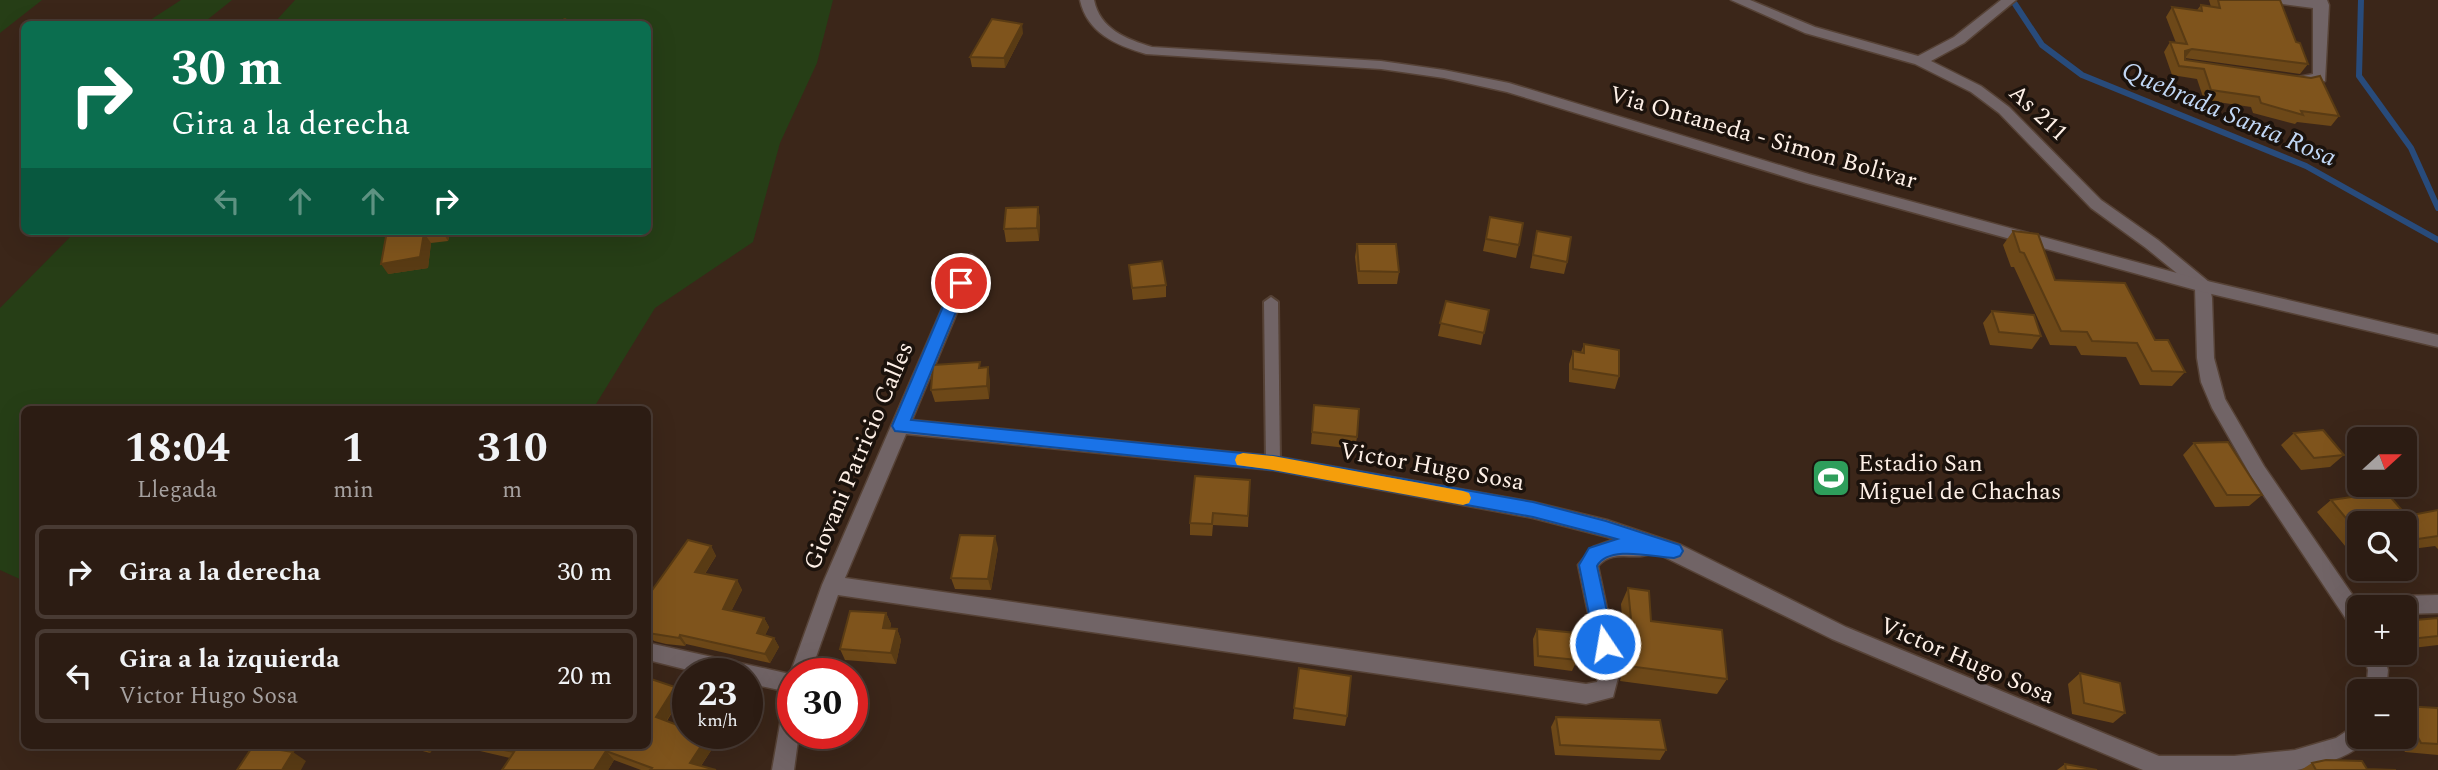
<!DOCTYPE html>
<html lang="es">
<meta charset="utf-8">
<style>
body{margin:0;font-family:Spectral,serif;background:#34251c;color:#f1f3f6;height:100vh;display:flex;flex-direction:column;font-size:26px;white-space:nowrap}
*{box-sizing:border-box;margin:0}
p{font-size:23px;color:#a6a1a0}
.icon{flex:none;width:38px;height:38px;fill:none;stroke:currentColor;stroke-width:2;stroke-linecap:round;stroke-linejoin:round}
.map{position:relative;flex:1;overflow:hidden}
.side{position:absolute;left:21px;top:406px;width:630px;height:343px;display:flex;flex-direction:column;background:#2c1c13;border-radius:10px;box-shadow:0 7px 28px #0002,0 0 0 2px #483a33}
.side>*{flex:none}
.top-card{position:absolute;left:21px;top:21px;width:630px;height:214px;border-radius:10px;box-shadow:0 7px 28px #0002,0 0 0 2px #483a33;background:#0b6e4f;color:#fff;overflow:hidden}
.needle{width:46px;rotate:69deg}
.fabs{position:absolute;left:2347px;top:427px;display:grid;gap:14px}
.fabs a{display:grid;place-items:center;width:70px;height:70px;border-radius:10px;background:#2c1c13;box-shadow:0 7px 28px #0002,0 0 0 2px #483a33;font-size:35px}
.speed{position:absolute;left:672px;top:658px;display:flex;gap:14px;font-size:35px;font-weight:700;text-align:center}
.speed>*{display:grid;place-content:center;width:91px;height:91px;border-radius:50%;background:#2c1c13;box-shadow:0 7px 28px #0002,0 0 0 2px #483a33;line-height:1}
.speed small{font-size:18px;font-weight:400}
.speed .limit{border:10px solid #d22;background:#fff;color:#111}
.pin{position:absolute;display:grid;place-items:center;width:60px;height:60px;color:#fff;margin:-30px;border:4px solid #fff;border-radius:50%;box-shadow:0 2px 7px #0007}
.me{position:absolute;width:77px;margin:-38px;rotate:348deg;stroke-linejoin:round;filter:drop-shadow(0 0 5px #0008)}
.turn{display:flex;align-items:center;gap:24px;height:147px;padding:0 35px;font-size:32px}
.turn .icon{width:91px;height:91px;stroke-width:2.5}
.turn b{display:block;font-size:49px;line-height:60px}
.lanes{display:flex;align-items:center;height:66px;padding:0 35px;background:#0003;justify-content:center;gap:35px;direction:ltr}
.lanes .off{opacity:.35}
.eta{display:flex;justify-content:space-evenly;align-items:center;height:119px;text-align:center}
.eta b{font-size:42px;font-weight:700;line-height:49px}
ul{padding:0;list-style:none}
li{display:flex;align-items:center;gap:21px;height:94px;margin:0 14px 10px;padding:0 21px;border:4px solid #483a33;border-radius:10px}
li div{flex:1}
li b{display:block;font-size:26px}
li em{font-style:normal}
.map>svg:first-child{display:block}
.green{fill:#263e16}
.lines{fill:none;stroke-linecap:round;stroke-linejoin:round}
.stream{stroke:#284b7b;stroke-width:6}
.service-casing{stroke:#564236;stroke-width:4}
.minor-casing{stroke:#564236;stroke-width:3}
.tertiary-casing{stroke:#564236;stroke-width:3}
.service{fill:#716466;fill-rule:evenodd}
.minor{fill:#716466;fill-rule:evenodd}
.tertiary{fill:#716466;fill-rule:evenodd}
.wall{fill:#6d4818}
.shaded-wall{fill:#593b14}
.building{fill:#7f541c;stroke:#593b14;stroke-width:2}
.route{fill:#1a73e8;stroke:#114b97;stroke-width:2}
.slow{fill:#f59e0b}
.labels{text-anchor:middle;dominant-baseline:central;stroke-width:7;stroke-linejoin:round;paint-order:stroke}
.street-label{font-size:24px;fill:#fef0e7;stroke:#1b120c}
.poi-label{font-size:24px;fill:#fef0e7;stroke:#1b120c;text-anchor:start}
.water-label{font-size:26px;font-style:italic;fill:#c1d7f5;stroke:#1b120c}
</style>
<div class="map">
<svg width="2438" height="770" viewBox="0 0 2438 770">
<rect width="100%" height="100%" fill="#3b2619"/>
<g class="green">
<polygon points="0,0 42,0 0,33"/>
<polygon points="181,0 232,0 202,24 144,24"/>
<polygon points="295,0 833,0 817,63 780,143 753,242 655,308 593,409 24,410 24,581 0,570 0,308 76,231 648,231 648,24 273,24"/>
</g>
<g class="lines">
<g class="stream">
<polyline points="2361,0 2359,76 2411,148 2438,208"/>
<polyline points="2015,4 2042,45 2082,75 2306,166 2438,240"/>
</g>
<g class="service-casing">
<polygon id="service" points="1271,297 1278,302 1280,463 1278,467 1268,467 1266,463 1264,302"/>
</g>
<g class="minor-casing">
<g id="minor">
<polygon points="1731,0 1750,0 1815,27 1918,56 1954,37 2001,0 2016,0 1964,43 1931,61 1981,86 2009,107 2101,200 2158,240 2209,282 2212,298 2214,358 2225,399 2264,466 2354,597 2438,595 2438,613 2404,614 2404,607 2359,607 2359,631 2352,628 2251,476 2212,408 2201,382 2197,358 2195,288 2146,248 2091,208 1999,113 1971,92 1915,64 1805,33"/>
<polygon points="2276,0 2327,0 2329,5 2325,81 2298,85 2291,81 2293,78 2313,74 2313,8 2283,4"/>
<path d="M 971,254 L 979,260 L 912,420 L 1273,456 L 1533,502 L 1607,520 L 1681,545 L 1846,627 L 2159,756 L 2234,756 L 2295,750 L 2336,738 L 2359,723 L 2359,737 L 2368,737 C 2354,758 2321,764 2297,770 L 2143,770 L 1832,639 L 1654,552 C 1636,563 1615,547 1598,566 L 1620,670 L 1613,697 L 1586,704 L 838,595 L 810,674 L 793,674 L 793,693 L 747,683 L 747,674 L 704,674 L 648,660 L 648,646 L 653,644 L 790,674 L 822,585 L 963,260 ZM 906,434 L 1273,470 L 1533,518 L 1615,539 L 1593,547 L 1578,565 L 1600,670 L 1597,682 L 1586,684 L 845,578 Z"/>
<polygon points="2363,653 2383,653 2388,670 2386,691 2366,691 2368,670"/>
<polygon points="793,697 793,733 799,733 794,770 772,770 783,707 786,700"/>
</g>
</g>
<g class="tertiary-casing">
<path id="tertiary" d="M 1080,0 L 1094,0 C 1100,29 1126,39 1152,47 L 1381,61 L 1444,70 L 1509,83 L 1809,174 L 2203,280 L 2438,335 L 2438,347 L 2203,292 L 1806,183 L 1507,92 L 1444,78 L 1381,69 L 1146,54 C 1116,45 1087,33 1080,0 Z"/>
</g>
<use href="#service" class="service"/>
<use href="#minor" class="minor"/>
<use href="#tertiary" class="tertiary"/>
</g>
<g class="wall">
<polygon points="2209,0 2280,0 2296,42 2308,64 2300,74 2185,58 2185,60 2339,116 2331,126 2297,122 2295,124 2253,113 2251,107 2204,100 2197,79 2172,75 2164,52 2170,42 2176,43 2166,17 2172,7 2197,10 2201,5 2211,7"/>
<polygon points="1023,33 1005,68 972,67 970,57"/>
<polygon points="1038,207 1040,219 1039,241 1006,242 1004,229"/>
<polygon points="1490,217 1519,245 1516,258 1483,251"/>
<polygon points="387,231 451,231 448,241 431,243 428,268 388,274"/>
<polygon points="1537,231 1567,262 1564,274 1530,268"/>
<polygon points="2013,231 2055,280 2155,340 2185,372 2172,386 2140,385 2126,357 2081,355 2076,346 2050,345 2014,267 2011,267 2003,245"/>
<polygon points="1357,244 1399,272 1397,284 1358,284 1355,257"/>
<polygon points="1129,265 1166,285 1166,297 1133,300"/>
<polygon points="1446,301 1489,310 1481,345 1438,336"/>
<polygon points="1992,311 2041,336 2032,349 1990,345 1983,323"/>
<polygon points="1584,344 1619,376 1615,389 1569,382 1569,364 1573,351 1581,352"/>
<polygon points="981,368 990,380 989,399 935,402 931,390"/>
<polygon points="1314,405 1357,437 1355,449 1311,444"/>
<polygon points="2294,433 2344,455 2330,467 2301,470 2281,445"/>
<polygon points="2194,443 2262,495 2249,506 2215,507 2183,455"/>
<polygon points="1250,480 1248,527 1213,525 1212,536 1190,535 1190,523"/>
<polygon points="2331,500 2407,516 2438,510 2438,549 2435,546 2404,550 2404,523 2359,523 2359,557 2355,558 2317,512"/>
<polygon points="711,546 716,556 705,574 737,580 742,590 731,611 764,618 769,627 765,635 774,638 779,647 770,663 686,644 685,646 666,644 654,641 652,639 648,638 648,596"/>
<polygon points="998,548 991,590 955,589 951,578"/>
<polygon points="1628,588 1651,621 1727,679 1717,694 1620,681 1623,669 1615,633 1622,618 1621,604"/>
<polygon points="886,613 891,624 890,629 897,629 901,640 896,664 845,660 840,649"/>
<polygon points="2438,618 2438,645 2404,649 2404,621"/>
<polygon points="1537,629 1577,660 1572,671 1534,666 1533,639"/>
<polygon points="1299,668 1347,716 1345,726 1293,719"/>
<polygon points="2080,673 2125,713 2113,723 2072,714 2068,684"/>
<polygon points="682,696 667,721 714,746 701,766 716,770 641,770 614,760 608,770 502,770 510,758 480,751 475,746 648,746"/>
<polygon points="2404,706 2438,708 2438,755 2405,752 2396,737 2404,737"/>
<polygon points="1556,717 1666,750 1660,760 1555,755 1551,727"/>
<polygon points="404,746 435,746 430,753"/>
<polygon points="2312,763 2367,769 2396,770 2301,770"/>
<polygon points="2065,764 2097,770 2057,770"/>
</g>
<g class="shaded-wall">
<polygon points="1022,24 1023,33 1005,68 1004,58"/>
<polygon points="2192,49 2185,58 2178,60 2185,51"/>
<polygon points="1038,207 1040,219 1039,241 1037,228"/>
<polygon points="442,231 451,231 448,241"/>
<polygon points="424,233 431,243 428,268 388,274 381,264"/>
<polygon points="988,367 990,380 989,399 987,386"/>
<polygon points="995,536 998,548 991,590 988,579"/>
<polygon points="711,546 716,556 700,581 695,572"/>
<polygon points="737,580 742,590 728,618 723,609"/>
<polygon points="886,613 891,624 887,639 883,628"/>
<polygon points="764,618 769,627 762,642 757,633"/>
<polygon points="897,629 901,640 896,664 891,653"/>
<polygon points="680,635 686,644 685,646 679,638"/>
<polygon points="774,638 779,647 770,663 765,654"/>
<polygon points="675,687 682,696 663,726 656,717"/>
<polygon points="707,737 714,746 698,770 690,763"/>
<polygon points="422,746 435,746 430,753"/>
<polygon points="606,751 614,760 608,770 594,770"/>
<polygon points="293,752 306,761 301,770 282,770"/>
</g>
<g class="building">
<polygon points="2218,0 2280,0 2296,42 2300,43 2308,64 2192,49 2185,51 2185,60 2311,78 2320,76 2339,116 2301,111 2303,115 2261,103 2259,97 2211,90 2204,69 2179,66 2170,42 2187,44 2172,7 2202,11 2201,5 2220,8"/>
<polygon points="565,19 574,24 553,24"/>
<polygon points="992,19 1022,24 1004,58 970,57"/>
<polygon points="1038,207 1037,228 1004,229 1006,208"/>
<polygon points="1490,217 1523,223 1519,245 1486,239"/>
<polygon points="387,231 438,231 424,233 420,257 381,264"/>
<polygon points="1537,231 1571,237 1567,262 1533,255"/>
<polygon points="2013,231 2038,234 2055,280 2125,283 2155,340 2168,340 2185,372 2152,371 2137,343 2092,341 2087,332 2061,331 2024,253 2020,252"/>
<polygon points="1357,244 1396,244 1399,272 1359,271"/>
<polygon points="1162,261 1166,285 1132,288 1129,265"/>
<polygon points="1446,301 1489,310 1484,333 1440,323"/>
<polygon points="1992,311 2034,315 2041,336 1999,332"/>
<polygon points="1584,344 1619,350 1619,376 1573,369 1573,351 1584,353"/>
<polygon points="980,362 979,368 988,367 987,386 931,390 933,365"/>
<polygon points="1314,405 1359,409 1357,437 1312,432"/>
<polygon points="2323,430 2344,455 2314,458 2294,433"/>
<polygon points="2228,442 2262,495 2227,495 2194,443"/>
<polygon points="1195,476 1250,480 1248,516 1213,513 1212,524 1190,523"/>
<polygon points="2386,492 2407,516 2438,510 2438,536 2404,541 2404,523 2359,523 2359,534 2331,500"/>
<polygon points="960,535 995,536 988,579 951,578"/>
<polygon points="688,540 711,546 695,572 737,580 723,609 764,618 757,633 774,638 765,654 680,635 679,638 648,633 649,631 648,630 648,596"/>
<polygon points="1628,588 1649,591 1651,621 1722,630 1727,679 1628,666 1630,655 1622,617 1631,619"/>
<polygon points="850,611 886,613 883,628 897,629 891,653 840,649"/>
<polygon points="2438,618 2438,636 2410,639 2404,632 2404,621"/>
<polygon points="1537,629 1576,633 1577,660 1538,656"/>
<polygon points="1299,668 1351,676 1347,716 1294,708"/>
<polygon points="2080,673 2120,683 2125,713 2084,703"/>
<polygon points="648,678 675,687 656,717 688,729 688,733 698,733 707,737 690,763 716,770 650,770 652,768 606,751 594,770 502,770 514,752 485,746 648,746"/>
<polygon points="2404,706 2438,708 2438,744 2421,743 2404,711"/>
<polygon points="1556,717 1660,720 1666,750 1560,745"/>
<polygon points="253,746 255,746 293,752 282,770 237,770"/>
<polygon points="2326,760 2362,761 2367,769 2396,770 2316,770 2312,763"/>
<polygon points="2065,764 2097,770 2066,770"/>
</g>
<path class="route" d="M 961,278 L 968,283 L 911,420 L 1273,456 L 1533,502 L 1606,521 L 1680,545 L 1683,551 L 1680,556 L 1674,558 C 1653,557 1609,545 1597,566 L 1614,644 L 1611,650 L 1605,652 L 1598,650 L 1595,644 L 1579,565 L 1589,548 L 1617,539 L 1606,536 L 1533,517 L 1273,470 L 895,431 L 892,426 L 953,283 Z"/>
<polygon class="slow" points="1243,453 1273,456 1463,491 1469,493 1471,498 1469,503 1463,505 1273,470 1237,465 1235,460 1237,455"/>
<defs>
<g id="stadium-square" transform="scale(2.0125)"><rect x="-9" y="-9" width="18" height="18" rx="4" fill="#2e9e5b" stroke="#1b120c"/><path d="M0-5a6.5 5 0 1 0 0 10a6.5 5 0 1 0 0-10ZM-3.5-1.8h7v3.6h-7Z" fill="#fff"/></g>
</defs>
<g fill-rule="evenodd">
<use href="#stadium-square" x="1831" y="478"/>
</g>
<g class="labels">
<g class="street-label">
<text transform="translate(2038 113) rotate(43)">As 211</text>
<text transform="translate(1763 138) rotate(16)">Via Ontaneda - Simon Bolivar</text>
<text transform="translate(859 456) rotate(-67)">Giovani Patricio Calles</text>
<text transform="translate(1432 467) rotate(10)">Victor Hugo Sosa</text>
<text transform="translate(1967 661) rotate(23)">Victor Hugo Sosa</text>
</g>
<g class="poi-label">
<text x="1858" y="464">Estadio San<tspan x="1858" dy="28">Miguel de Chachas</tspan></text>
</g>
<g class="water-label">
<text transform="translate(2229 114) rotate(23)">Quebrada Santa Rosa</text>
</g>
</g>
</svg>
<div class="fabs">
<a><svg class="needle" viewBox="-14 -14 28 28"><path d="M0-13l5 13h-10z" fill="#e53935"/><path d="M0 13l5-13h-10z" fill="#a6a1a0"/></svg></a>
<a><svg class="icon" aria-label="search" viewBox="0 0 24 24"><circle cx="10" cy="10" r="6"/><path d="M15 15l6 6"/></svg></a>
<a>+</a>
<a>−</a>
</div>
<div class="speed"><div>23<small>km/h</small></div><div class="limit">30</div></div>
<div class="pin" style="left:961px;top:283px;background:#d93025"><svg class="icon" aria-label="arrive" viewBox="0 0 24 24"><path d="M6 21V4h12l-3 4 3 4H6"/></svg></div>
<svg class="me" style="left:1605px;top:644px" viewBox="-20 -20 40 40"><circle r="17" fill="#1a73e8" stroke="#fff" stroke-width="3"/><path d="M0-11L8 9 0 5-8 9z" fill="#fff"/></svg>
<div class="top-card">
<div class="turn"><svg class="icon" aria-label="right" viewBox="0 0 24 24"><path d="M7 20v-9h11M14 6l5 5-5 5"/></svg><div><b>30 m</b>Gira a la derecha</div></div>
<div class="lanes"><svg class="icon off" aria-label="left" viewBox="0 0 24 24"><path d="M17 20v-9H6M10 6l-5 5 5 5"/></svg><svg class="icon off" aria-label="ahead" viewBox="0 0 24 24"><path d="M12 20V5M6 11l6-6 6 6"/></svg><svg class="icon off" aria-label="ahead" viewBox="0 0 24 24"><path d="M12 20V5M6 11l6-6 6 6"/></svg><svg class="icon" aria-label="right" viewBox="0 0 24 24"><path d="M7 20v-9h11M14 6l5 5-5 5"/></svg></div>
</div>
<section class="side">
<div class="eta">
<div><b>18:04</b><p>Llegada</p></div>
<div><b>1</b><p>min</p></div>
<div><b>310</b><p>m</p></div>
</div>
<ul>
<li><svg class="icon" aria-label="right" viewBox="0 0 24 24"><path d="M7 20v-9h11M14 6l5 5-5 5"/></svg><div><b>Gira a la derecha</b></div><em>30 m</em></li>
<li><svg class="icon" aria-label="left" viewBox="0 0 24 24"><path d="M17 20v-9H6M10 6l-5 5 5 5"/></svg><div><b>Gira a la izquierda</b><p>Victor Hugo Sosa</p></div><em>20 m</em></li>
</ul>
</section>
</div>
